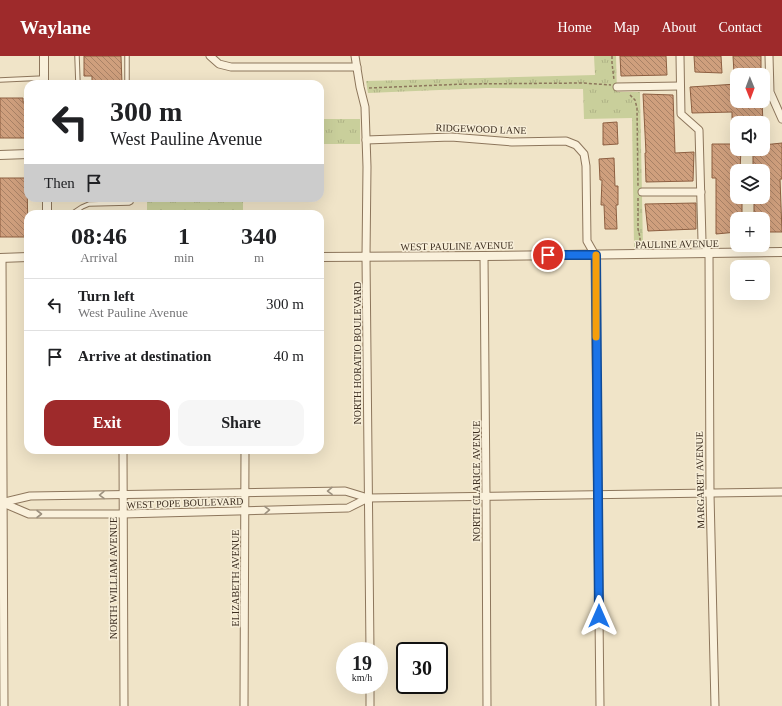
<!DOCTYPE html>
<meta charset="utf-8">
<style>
body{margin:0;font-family:Georgia,serif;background:#f6f6f6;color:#202124;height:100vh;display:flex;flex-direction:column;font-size:15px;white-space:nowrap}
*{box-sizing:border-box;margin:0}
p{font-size:13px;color:#757577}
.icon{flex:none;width:22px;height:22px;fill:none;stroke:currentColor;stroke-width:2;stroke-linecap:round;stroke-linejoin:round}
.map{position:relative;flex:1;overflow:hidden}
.side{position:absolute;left:24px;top:154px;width:300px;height:244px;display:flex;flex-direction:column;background:#fff;border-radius:12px;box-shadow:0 4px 16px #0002}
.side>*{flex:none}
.hud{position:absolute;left:24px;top:24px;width:300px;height:122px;border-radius:12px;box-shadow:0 4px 16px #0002;background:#fff;color:#202124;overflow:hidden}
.needle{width:26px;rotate:179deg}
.controls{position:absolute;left:730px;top:12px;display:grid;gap:8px}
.controls a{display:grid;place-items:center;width:40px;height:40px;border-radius:8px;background:#fff;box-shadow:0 4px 16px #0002;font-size:20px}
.speed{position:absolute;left:336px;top:586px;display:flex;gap:8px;font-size:20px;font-weight:700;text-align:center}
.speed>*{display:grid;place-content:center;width:52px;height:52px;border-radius:50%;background:#fff;box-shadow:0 4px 16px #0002;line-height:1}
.speed small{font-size:10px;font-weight:400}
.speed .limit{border:2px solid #111;border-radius:6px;background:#fff;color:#111}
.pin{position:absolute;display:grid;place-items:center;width:34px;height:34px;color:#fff;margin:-17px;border:2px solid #fff;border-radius:50%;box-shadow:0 1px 4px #0007}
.me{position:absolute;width:44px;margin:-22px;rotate:0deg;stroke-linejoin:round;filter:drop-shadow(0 0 3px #0008)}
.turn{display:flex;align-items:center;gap:14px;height:84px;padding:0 20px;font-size:18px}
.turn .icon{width:52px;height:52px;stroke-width:2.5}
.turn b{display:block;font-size:28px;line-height:34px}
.then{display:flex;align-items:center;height:38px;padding:0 20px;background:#0003;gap:8px;font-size:15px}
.eta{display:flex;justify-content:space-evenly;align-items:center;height:68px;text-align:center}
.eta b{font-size:24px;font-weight:600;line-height:28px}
.action{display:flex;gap:8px;margin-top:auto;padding:8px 20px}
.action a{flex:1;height:46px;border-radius:12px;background:#9e2a2b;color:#fff;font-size:16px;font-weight:600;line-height:46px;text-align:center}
.action a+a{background:#f6f6f6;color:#202124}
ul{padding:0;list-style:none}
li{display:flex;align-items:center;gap:12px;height:52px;padding:0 20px;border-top:1px solid #e0e0e0}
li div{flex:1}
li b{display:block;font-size:15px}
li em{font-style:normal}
header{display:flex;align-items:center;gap:24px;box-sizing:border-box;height:56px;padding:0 20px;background:#9e2a2b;color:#fff}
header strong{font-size:19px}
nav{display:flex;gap:22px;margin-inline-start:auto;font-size:14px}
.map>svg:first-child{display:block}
.park{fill:url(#park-tufts)}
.building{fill:url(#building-back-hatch);stroke:#8d5f41}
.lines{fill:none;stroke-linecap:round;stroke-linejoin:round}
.service-casing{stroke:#8d765c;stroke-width:5.5}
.minor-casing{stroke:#8d765c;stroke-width:9}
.tertiary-casing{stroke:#8d765c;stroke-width:10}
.path{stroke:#8d765c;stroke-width:1.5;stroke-dasharray:3 2;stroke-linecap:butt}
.service{stroke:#faf1dc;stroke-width:3.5}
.minor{stroke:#faf1dc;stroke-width:7}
.tertiary{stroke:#faf1dc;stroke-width:8}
.oneway{stroke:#9c907e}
.route-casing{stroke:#114b97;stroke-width:10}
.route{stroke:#1a73e8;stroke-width:7}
.slow{stroke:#f59e0b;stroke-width:7}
.labels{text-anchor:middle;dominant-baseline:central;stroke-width:3;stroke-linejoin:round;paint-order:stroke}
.street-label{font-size:10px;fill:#3d2e20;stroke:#f7eed8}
</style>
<header>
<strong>Waylane</strong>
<nav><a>Home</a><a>Map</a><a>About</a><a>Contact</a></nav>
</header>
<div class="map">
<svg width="782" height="650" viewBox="0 0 782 650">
<defs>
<pattern id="park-tufts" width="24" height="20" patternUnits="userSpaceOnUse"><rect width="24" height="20" fill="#c9cf9b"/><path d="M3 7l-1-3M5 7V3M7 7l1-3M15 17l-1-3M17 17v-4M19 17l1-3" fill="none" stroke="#aeb285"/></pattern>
<pattern id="building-back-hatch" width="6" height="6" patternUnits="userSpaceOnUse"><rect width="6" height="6" fill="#cf9f7d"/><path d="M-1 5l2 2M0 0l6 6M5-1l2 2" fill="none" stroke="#a98266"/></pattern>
</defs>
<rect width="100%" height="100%" fill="#f0e4c8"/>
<g class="park">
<polygon points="594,0 616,0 617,36 640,36 643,191 634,191 632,62 584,63 583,33 487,32 368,37 366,25 595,19"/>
<rect x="320" y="63" width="40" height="25"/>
<rect x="147" y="142" width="96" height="16"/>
</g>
<g class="building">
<polygon points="84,0 121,0 122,28 92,28 92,20 84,20"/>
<polygon points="620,0 666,0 667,19 621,20"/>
<polygon points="694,0 721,0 722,17 695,16"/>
<polygon points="733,0 761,0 761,18 734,17"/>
<polygon points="737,28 737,45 762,45 763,67 732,67 732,56 692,57 690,31"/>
<polygon points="643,38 673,39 675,97 694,96 693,125 646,126 645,97 646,97"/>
<polygon points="0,42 23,42 23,46 26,46 27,82 0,82"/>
<polygon points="617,66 618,88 603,89 603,67"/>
<polygon points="782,87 782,123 780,123 782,176 763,176 763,163 754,163 754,141 763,141 763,115 753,115 753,93 763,93 763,89"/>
<polygon points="712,88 737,88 737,93 741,93 740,115 737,115 737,141 742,141 742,163 737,163 737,176 716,178 716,122 712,122"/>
<polygon points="614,102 615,130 618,130 618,149 616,149 617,173 605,173 604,149 601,149 602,124 600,124 599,103"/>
<polygon points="0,122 27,122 28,181 0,181"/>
<polygon points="696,147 696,173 648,175 645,148"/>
</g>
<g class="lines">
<g class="service-casing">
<g id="service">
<polyline points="77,0 78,28"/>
<polyline points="127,0 127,28"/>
<polyline points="0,24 44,22"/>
<polyline points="47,158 73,157 82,151 89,148 129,147 131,146 131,142"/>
</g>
</g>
<g class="minor-casing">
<g id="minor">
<polyline points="210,0 219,8 231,11 357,11"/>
<polyline points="355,0 360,31 365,51 367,111 366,201 370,595"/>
<polyline points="680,0 681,58 699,74 702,185 709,197 710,438 715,650"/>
<polyline points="769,0 770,36 782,63"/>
<polyline points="617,31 680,30"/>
<polyline points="366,84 451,81 512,86 566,85 576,89 584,98 586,110 587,185 595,199 600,650"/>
<polyline points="642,136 701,136"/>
<polyline points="484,200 486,441 487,650"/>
<polyline points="2,202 4,650"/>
<polyline points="123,394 124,650"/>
<polyline points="0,447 30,440 345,435 368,442 782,436"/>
<polyline points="3,447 29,458 123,458 348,452 368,442"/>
<polyline points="370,629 370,650"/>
<polyline points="244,650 245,394"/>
</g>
</g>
<g class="tertiary-casing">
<g id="tertiary">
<polyline points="44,0 44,28"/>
<polyline points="0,99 28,98"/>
<polyline points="47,142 47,158"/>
<polyline points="320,201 484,200 782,196"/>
<polyline points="0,202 28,201"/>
</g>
</g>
<g class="path">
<polyline points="612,0 612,7 614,24"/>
<polyline points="369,32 465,28 583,27 611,29"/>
<polyline points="630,39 635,44 637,52 638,130"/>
<polyline points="638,142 638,173 640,181 640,190"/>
</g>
<use href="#service" class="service"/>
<use href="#minor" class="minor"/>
<use href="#tertiary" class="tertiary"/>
</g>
<defs><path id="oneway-chevron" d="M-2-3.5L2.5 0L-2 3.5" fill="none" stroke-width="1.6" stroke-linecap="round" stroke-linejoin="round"/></defs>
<g class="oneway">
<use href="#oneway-chevron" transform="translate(330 435) rotate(179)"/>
<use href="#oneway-chevron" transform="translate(102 439) rotate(179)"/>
<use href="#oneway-chevron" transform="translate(267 454) rotate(-2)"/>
<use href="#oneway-chevron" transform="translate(39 458)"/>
</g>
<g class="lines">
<g class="route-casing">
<polyline id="route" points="548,199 596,199 599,560"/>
</g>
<use href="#route" class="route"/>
<polyline class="slow" points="596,199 596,281"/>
</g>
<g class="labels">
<g class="street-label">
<text transform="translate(481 73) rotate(2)">RIDGEWOOD LANE</text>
<text transform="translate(677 188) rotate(-1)">PAULINE AVENUE</text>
<text transform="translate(457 190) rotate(-1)">WEST PAULINE AVENUE</text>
<text transform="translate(357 297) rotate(-90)">NORTH HORATIO BOULEVARD</text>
<text transform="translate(700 424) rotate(-91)">MARGARET AVENUE</text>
<text transform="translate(476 425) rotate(-90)">NORTH CLARICE AVENUE</text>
<text transform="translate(185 447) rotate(-2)">WEST POPE BOULEVARD</text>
<text transform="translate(113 522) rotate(-90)">NORTH WILLIAM AVENUE</text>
<text transform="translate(235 522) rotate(-90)">ELIZABETH AVENUE</text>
</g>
</g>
</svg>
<div class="controls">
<a><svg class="needle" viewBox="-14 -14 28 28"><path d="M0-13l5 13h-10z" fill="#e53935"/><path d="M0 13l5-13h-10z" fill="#757577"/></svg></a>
<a><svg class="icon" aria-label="sound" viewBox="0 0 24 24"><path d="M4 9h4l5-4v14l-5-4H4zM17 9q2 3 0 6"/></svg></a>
<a><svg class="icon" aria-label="layers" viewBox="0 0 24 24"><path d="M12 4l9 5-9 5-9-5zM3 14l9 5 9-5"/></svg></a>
<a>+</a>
<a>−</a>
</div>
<div class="speed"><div>19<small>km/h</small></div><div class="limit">30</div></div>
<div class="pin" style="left:548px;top:199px;background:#d93025"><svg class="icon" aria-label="arrive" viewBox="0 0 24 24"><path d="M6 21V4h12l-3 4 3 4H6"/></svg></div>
<svg class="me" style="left:599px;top:560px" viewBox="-20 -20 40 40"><path d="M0-17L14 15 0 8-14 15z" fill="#1a73e8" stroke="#fff" stroke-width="4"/></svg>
<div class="hud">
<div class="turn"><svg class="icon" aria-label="left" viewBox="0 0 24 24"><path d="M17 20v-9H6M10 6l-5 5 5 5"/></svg><div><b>300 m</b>West Pauline Avenue</div></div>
<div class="then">Then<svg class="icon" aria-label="arrive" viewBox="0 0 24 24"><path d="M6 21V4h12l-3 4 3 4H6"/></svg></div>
</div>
<section class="side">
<div class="eta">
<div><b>08:46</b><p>Arrival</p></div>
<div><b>1</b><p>min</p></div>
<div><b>340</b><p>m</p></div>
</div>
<ul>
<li><svg class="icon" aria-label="left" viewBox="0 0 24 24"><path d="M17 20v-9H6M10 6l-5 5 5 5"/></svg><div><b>Turn left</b><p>West Pauline Avenue</p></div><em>300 m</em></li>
<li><svg class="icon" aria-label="arrive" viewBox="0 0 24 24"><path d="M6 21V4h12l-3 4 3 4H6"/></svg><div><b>Arrive at destination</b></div><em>40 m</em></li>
</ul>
<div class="action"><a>Exit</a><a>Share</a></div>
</section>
</div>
